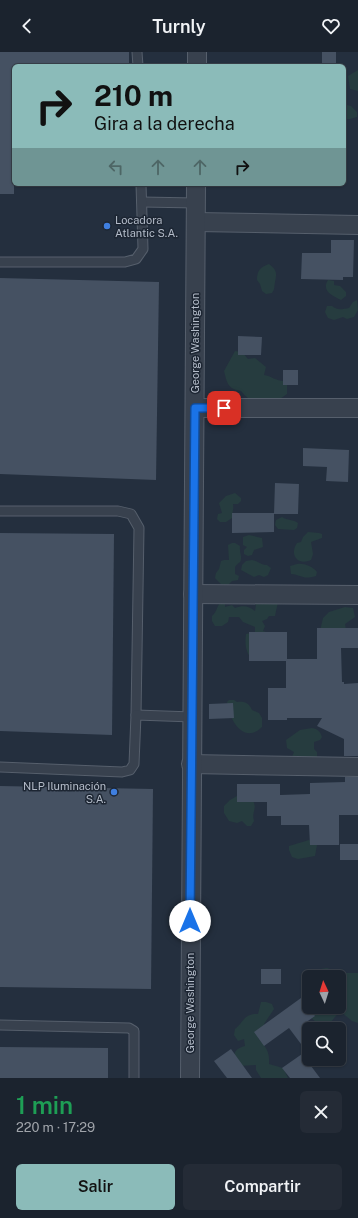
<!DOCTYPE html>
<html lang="es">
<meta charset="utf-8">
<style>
body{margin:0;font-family:"Public Sans",sans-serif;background:#242b36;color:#f1f3f6;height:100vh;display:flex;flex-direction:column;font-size:15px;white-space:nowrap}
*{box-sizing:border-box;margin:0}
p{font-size:13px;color:#a0a4aa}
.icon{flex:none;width:22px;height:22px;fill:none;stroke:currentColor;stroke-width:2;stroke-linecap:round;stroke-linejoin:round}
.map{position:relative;height:1026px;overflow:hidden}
.details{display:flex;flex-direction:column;background:#1b232e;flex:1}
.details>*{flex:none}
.top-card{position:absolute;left:12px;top:12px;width:334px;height:122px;border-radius:6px;box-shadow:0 1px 3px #0004,0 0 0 1px #39404a;background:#8bbbb9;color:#111;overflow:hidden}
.needle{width:26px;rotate:356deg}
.fabs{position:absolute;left:302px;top:918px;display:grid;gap:8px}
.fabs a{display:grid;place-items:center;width:44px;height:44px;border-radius:6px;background:#1b232e;box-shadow:0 1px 3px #0004,0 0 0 1px #39404a;font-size:20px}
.pin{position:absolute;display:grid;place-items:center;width:34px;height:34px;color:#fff;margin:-17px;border-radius:8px;box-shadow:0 2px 6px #0006}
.me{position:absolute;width:44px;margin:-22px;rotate:0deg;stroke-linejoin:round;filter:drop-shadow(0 0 3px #0008)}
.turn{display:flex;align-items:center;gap:14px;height:84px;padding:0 16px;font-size:18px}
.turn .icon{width:52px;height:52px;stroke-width:2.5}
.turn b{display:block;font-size:28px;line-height:34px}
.lanes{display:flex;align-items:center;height:38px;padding:0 16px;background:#0003;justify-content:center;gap:20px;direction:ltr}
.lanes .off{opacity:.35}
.round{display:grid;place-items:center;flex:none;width:42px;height:42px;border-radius:6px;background:#242b36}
.overview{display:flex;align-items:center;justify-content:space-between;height:68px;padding:0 16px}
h1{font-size:24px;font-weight:600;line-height:30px;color:#1e9e55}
.button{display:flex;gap:8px;margin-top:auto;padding:8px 16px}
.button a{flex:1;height:46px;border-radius:6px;background:#8bbbb9;color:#111;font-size:16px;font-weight:600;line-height:46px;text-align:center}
.button a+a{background:#242b36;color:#f1f3f6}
header{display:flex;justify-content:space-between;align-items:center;height:52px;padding:0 16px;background:#1b232e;font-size:18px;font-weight:600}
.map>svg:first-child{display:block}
.green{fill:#263c3f}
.building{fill:#455162}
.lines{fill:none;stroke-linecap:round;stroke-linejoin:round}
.service-casing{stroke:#565f6c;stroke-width:11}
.minor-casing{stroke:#565f6c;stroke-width:20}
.service{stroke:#38414e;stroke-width:9}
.minor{stroke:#38414e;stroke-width:18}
.route-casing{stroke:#114b97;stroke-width:10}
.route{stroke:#1a73e8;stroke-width:7}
.shop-dot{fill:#3f7fe0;stroke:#1d2633;stroke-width:1.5}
.labels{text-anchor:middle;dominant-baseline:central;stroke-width:3;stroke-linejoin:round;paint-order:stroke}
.poi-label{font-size:11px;fill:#b4bcc9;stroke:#1d2633;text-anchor:start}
.street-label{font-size:11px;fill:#b4bcc9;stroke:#1d2633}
</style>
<header><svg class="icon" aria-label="back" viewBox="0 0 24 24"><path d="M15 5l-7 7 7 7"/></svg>Turnly<svg class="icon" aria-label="heart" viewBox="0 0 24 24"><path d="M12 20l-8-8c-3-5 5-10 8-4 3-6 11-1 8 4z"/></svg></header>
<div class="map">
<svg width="358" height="1026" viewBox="0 0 358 1026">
<rect width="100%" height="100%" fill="#242f3e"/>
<g class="green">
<polygon points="358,18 358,39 350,37 348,24"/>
<polygon points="344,44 346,44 347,53 351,54 357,60 357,65 350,67 344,67"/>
<path d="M 269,212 C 277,218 277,221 275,230 C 274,235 275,237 272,241 L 266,242 L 262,239 L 260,232 L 257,228 C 257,219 260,215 269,212 Z"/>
<path d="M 328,228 L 334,229 L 334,233 L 340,234 L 346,240 L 346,244 L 341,248 C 333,244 321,239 328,228 Z"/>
<path d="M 357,248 L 358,258 L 354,265 L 347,267 L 343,265 L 334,268 L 328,266 L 325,260 L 327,254 L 332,254 C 338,259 342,257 349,256 L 353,250 Z"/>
<path d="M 235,299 L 242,300 L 248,307 L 255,306 L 266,315 L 264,323 C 271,324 276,329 284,329 L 287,333 L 287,342 C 272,354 254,356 241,339 C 228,337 227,331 224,319 Z"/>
<path d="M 235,441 L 241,446 L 241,449 L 238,452 L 233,452 C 234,457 232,461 232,466 L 226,470 L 220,470 L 217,467 L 218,462 L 222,461 L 219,451 L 226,444 Z"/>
<path d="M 282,465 C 288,469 293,467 298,471 L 297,476 L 294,478 L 278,477 L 275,473 L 276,468 Z"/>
<path d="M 308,480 L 319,481 L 322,482 L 322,486 L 311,490 L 313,502 L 311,508 C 298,514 289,503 297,491 L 301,490 L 303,485 Z"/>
<polygon points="249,483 262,486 263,495 254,498 252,503 248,504 244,502 244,498 247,495 243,493 243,485"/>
<path d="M 232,491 L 235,491 L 240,494 C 239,500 243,506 240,510 C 238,512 236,513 235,515 L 235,522 L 239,524 L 238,528 L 232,529 L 228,533 L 221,532 L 215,526 L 216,521 L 219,517 L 221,509 L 224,508 L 229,508 L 228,493 Z"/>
<path d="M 252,508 C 258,509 261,513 267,513 L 271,516 L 268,523 L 264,525 L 259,523 L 254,525 L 241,518 L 242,513 L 246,509 Z"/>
<path d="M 297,512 C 304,511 312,514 317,520 L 316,524 C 302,528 302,523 291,522 L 290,514 Z"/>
<path d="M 249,546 L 278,550 L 275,564 L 269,564 L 267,567 L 262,569 L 265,574 L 263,579 L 269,581 L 250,605 C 245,597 245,591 246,582 L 255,580 L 255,575 L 243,570 L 239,565 L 229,565 L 228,570 L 222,574 L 215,574 L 212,569 L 212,564 C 217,560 216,555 221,550 L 225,551 L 225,555 L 232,553 L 235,556 C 243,553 249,554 255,559 L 256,553 Z"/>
<polygon points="345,555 353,556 355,565 345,572 346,578 328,583 317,581 320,579 323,566 329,560"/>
<path d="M 229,648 L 234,648 L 237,650 C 245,649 249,651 252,658 L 259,661 L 262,666 L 262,675 C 244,693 229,668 227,650 Z"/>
<path d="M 312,676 C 318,677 320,679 322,685 L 320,688 L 314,690 L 314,697 L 317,700 L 317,705 L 314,710 L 292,705 L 294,700 L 287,696 L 286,688 L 300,678 Z"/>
<path d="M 237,744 L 251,745 C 259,757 251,758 254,769 L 251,774 L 247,774 L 242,769 L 237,771 L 229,769 L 224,761 L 224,754 L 230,748 Z"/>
<polygon points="309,788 317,793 315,804 298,807 292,805 289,798 289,794"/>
<polygon points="327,916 341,921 358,921 358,971 352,969 340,959 330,971 325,975 317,971 306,961 307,948 309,945 309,955 339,955 339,925 309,925 309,943 306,938 306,922 314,918"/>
<path d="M 261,950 L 266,950 L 272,952 L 274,957 L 264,972 L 266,976 L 258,986 C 266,995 270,1000 269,1012 L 283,1016 L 288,1026 L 261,1026 L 256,1018 L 256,1013 L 239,1014 L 234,1009 C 234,999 235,997 245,994 L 244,987 L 238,989 L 234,983 L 235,977 C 244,970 244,961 258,962 Z"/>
</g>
<g class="building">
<polygon points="0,0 129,0 129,14 14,14 14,142 0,142"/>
<rect x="322" y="0" width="14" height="14"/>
<polygon points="331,188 354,188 353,225 343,225 343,228 301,227 302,201 331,201"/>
<polygon points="0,226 159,230 156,428 0,422"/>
<polygon points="238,284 262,285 261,303 238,303"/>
<rect x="283" y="318" width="15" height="15"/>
<polygon points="303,396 349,398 348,430 326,429 327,415 303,414"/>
<polygon points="275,431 299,432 298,462 274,462"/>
<polygon points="232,461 274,461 274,480 232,481"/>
<polygon points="0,481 114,482 112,683 0,679"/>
<polygon points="317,576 358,576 358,596 341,596 342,630 344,630 344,632 358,631 358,704 344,704 344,687 317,674 322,666 287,666 287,668 268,668 268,636 286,636 286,609 249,609 249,580 287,580 287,607 317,607"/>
<polygon points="233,651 234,666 209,667 209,652"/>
<polygon points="345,725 358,725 358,763 339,763 339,793 310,793 309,773 281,773 281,764 267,764 267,750 237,750 237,732 280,732 280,743 310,742 310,731 345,730"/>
<polygon points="0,734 153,737 151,937 0,935"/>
<rect x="340" y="792" width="18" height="16"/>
<rect x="261" y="917" width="20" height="15"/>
<polygon points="301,946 315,964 302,973 309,981 309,985 301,992 289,976 264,994 254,980"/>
<polygon points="0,995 108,996 108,1026 0,1026"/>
<polygon points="231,997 252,1026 227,1026 214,1009"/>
<polygon points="302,1002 320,1026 290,1026 282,1016"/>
</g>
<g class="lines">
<g class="service-casing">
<g id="service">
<polyline points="137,0 138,14"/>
<polyline points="142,150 196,151"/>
<polyline points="0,210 125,210 136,207 143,197 141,132"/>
<polyline points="0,459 118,459 131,462 139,476 136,663"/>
<polyline points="0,715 122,720 130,718 134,712 136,663 193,665"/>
<polyline points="0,973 129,976 134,979 134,1026"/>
</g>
</g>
<g class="minor-casing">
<g id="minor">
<polyline points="197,14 197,0"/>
<polyline points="196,170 358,173"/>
<polyline points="195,356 358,356"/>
<polyline points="193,542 358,543"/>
<polyline points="191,712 358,715"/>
<polyline points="190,1026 196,132"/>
</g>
</g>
<use href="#service" class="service"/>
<use href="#minor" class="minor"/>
</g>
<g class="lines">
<g class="route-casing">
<polyline id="route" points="190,869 195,356 224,356"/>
</g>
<use href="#route" class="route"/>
</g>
<g class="shop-dot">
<circle cx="107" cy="174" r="4"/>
<circle cx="114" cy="740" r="4"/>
</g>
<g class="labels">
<g class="poi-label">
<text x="115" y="168">Locadora<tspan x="115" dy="13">Atlantic S.A.</tspan></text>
<text x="106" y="734" text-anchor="end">NLP Iluminación<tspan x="106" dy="13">S.A.</tspan></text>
</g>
<g class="street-label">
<text transform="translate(195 291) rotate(-90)">George Washington</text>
<text transform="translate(190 951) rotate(-90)">George Washington</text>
</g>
</g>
</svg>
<div class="fabs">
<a><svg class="needle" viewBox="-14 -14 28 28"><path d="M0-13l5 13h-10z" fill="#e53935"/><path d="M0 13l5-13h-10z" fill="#a0a4aa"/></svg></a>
<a><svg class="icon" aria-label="search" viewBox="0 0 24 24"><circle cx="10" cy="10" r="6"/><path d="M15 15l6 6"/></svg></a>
</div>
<div class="pin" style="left:224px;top:356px;background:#d93025"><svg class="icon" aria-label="arrive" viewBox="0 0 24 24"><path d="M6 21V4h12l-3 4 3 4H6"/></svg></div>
<svg class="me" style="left:190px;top:869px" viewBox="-20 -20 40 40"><circle r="19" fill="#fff"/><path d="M0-13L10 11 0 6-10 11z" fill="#1a73e8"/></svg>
<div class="top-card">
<div class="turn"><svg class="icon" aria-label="right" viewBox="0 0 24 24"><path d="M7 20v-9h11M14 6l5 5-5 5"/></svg><div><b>210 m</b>Gira a la derecha</div></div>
<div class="lanes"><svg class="icon off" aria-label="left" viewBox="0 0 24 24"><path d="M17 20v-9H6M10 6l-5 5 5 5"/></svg><svg class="icon off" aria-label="ahead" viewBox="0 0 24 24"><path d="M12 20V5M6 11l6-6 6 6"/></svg><svg class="icon off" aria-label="ahead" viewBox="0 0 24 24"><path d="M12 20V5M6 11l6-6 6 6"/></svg><svg class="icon" aria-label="right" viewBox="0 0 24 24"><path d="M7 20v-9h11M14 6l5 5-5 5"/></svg></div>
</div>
</div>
<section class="details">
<div class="overview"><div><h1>1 min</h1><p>220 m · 17:29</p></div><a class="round"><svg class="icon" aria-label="close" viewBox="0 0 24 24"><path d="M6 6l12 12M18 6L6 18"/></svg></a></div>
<div class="button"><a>Salir</a><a>Compartir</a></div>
</section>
